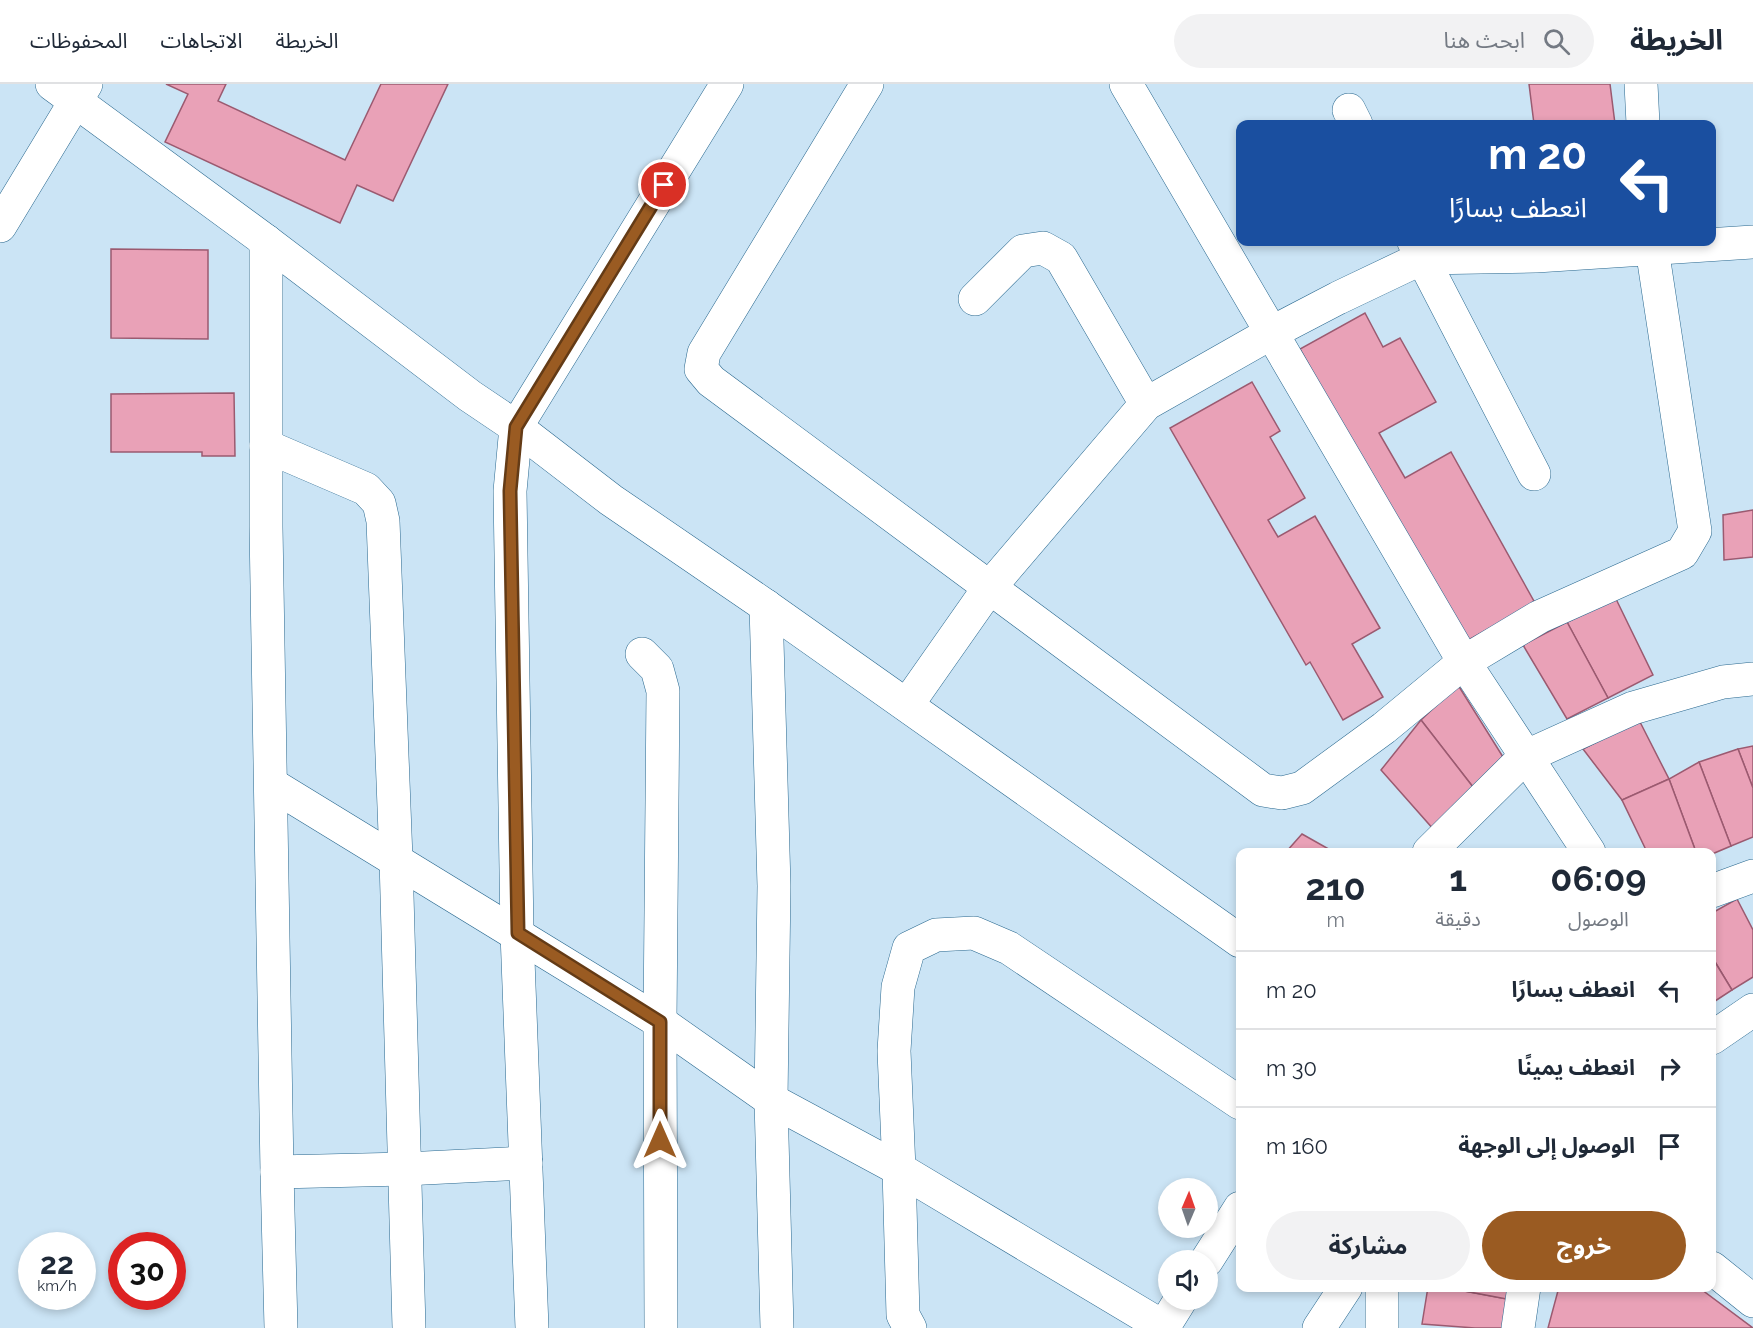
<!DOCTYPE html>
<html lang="ar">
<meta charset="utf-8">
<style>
body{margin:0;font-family:Raleway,"Noto Sans Arabic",sans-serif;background:#f2f2f3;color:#1f2937;direction:rtl;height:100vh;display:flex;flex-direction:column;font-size:22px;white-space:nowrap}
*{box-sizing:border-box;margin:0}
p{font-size:20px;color:#747a83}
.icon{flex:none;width:33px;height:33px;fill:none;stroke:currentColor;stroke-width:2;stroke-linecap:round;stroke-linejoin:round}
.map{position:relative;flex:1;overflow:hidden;direction:ltr}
.panel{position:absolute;left:1236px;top:764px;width:480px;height:444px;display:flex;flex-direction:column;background:#fff;border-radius:12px;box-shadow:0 3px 9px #0003;direction:rtl}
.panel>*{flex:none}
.banner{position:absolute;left:1236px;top:36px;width:480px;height:126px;border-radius:12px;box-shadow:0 3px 9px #0003;direction:rtl;background:#1a4fa0;color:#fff;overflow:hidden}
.needle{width:39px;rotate:2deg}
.controls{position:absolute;left:1158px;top:1094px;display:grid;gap:12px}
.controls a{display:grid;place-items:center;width:60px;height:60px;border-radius:50%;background:#fff;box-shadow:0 3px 9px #0003;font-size:30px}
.speed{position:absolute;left:18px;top:1148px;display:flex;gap:12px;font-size:30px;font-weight:700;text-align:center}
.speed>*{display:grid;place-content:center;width:78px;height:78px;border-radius:50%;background:#fff;box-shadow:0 3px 9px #0003;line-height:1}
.speed small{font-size:15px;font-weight:400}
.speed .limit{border:9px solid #d22;background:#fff;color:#111}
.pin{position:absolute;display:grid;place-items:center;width:51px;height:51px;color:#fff;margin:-26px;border:3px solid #fff;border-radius:50%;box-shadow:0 2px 6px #0007}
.me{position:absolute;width:66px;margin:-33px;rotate:0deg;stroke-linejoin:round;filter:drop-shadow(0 0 4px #0008)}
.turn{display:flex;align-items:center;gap:21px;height:126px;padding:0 30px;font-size:27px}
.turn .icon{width:78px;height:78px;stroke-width:2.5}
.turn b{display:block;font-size:42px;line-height:51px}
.eta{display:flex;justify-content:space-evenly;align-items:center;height:102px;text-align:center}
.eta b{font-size:36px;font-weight:700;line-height:42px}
.primary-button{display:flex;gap:12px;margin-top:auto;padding:12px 30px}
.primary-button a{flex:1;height:69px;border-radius:36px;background:#9a5b22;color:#fff;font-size:24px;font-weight:700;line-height:69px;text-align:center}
.primary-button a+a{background:#f2f2f3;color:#1f2937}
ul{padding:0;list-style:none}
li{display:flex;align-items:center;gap:18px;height:78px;padding:0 30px;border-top:2px solid #e0e1e3}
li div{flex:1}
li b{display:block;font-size:22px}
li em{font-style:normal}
header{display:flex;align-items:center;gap:36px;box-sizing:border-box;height:84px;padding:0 30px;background:#fff;border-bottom:2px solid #e0e1e3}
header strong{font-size:28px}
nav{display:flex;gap:33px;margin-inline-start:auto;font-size:21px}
.search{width:420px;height:54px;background:#f2f2f3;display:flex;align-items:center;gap:15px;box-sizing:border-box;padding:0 21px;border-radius:33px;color:#747a83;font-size:22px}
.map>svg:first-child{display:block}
.building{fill:#e9a1b7;stroke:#9b5a70;stroke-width:1.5}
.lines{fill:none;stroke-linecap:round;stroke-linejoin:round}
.minor-casing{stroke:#29688f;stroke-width:34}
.minor{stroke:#fff;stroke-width:33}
.route-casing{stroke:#643b16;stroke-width:15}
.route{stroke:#9a5b22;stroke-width:10}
</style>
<header>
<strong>الخريطة</strong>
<div class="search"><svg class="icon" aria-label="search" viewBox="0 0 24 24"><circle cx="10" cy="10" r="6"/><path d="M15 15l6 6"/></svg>ابحث هنا</div>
<nav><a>الخريطة</a><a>الاتجاهات</a><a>المحفوظات</a></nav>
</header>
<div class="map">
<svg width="1753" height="1244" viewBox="0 0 1753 1244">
<rect width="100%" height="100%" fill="#cbe4f5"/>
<g class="building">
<polygon points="166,0 226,0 218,17 345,76 381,0 448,0 393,117 357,101 340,139 165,58 188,10"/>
<polygon points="1529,0 1610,0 1615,40 1534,40"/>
<polygon points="111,165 208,166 208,255 111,254"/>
<polygon points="1365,229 1383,263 1400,254 1436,318 1379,349 1405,394 1451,368 1535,519 1463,559 1300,265"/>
<polygon points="1252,298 1280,347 1270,353 1305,414 1268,436 1278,453 1315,432 1380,544 1352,560 1383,613 1343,636 1310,578 1306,581 1170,344"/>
<polygon points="234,309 235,372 202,372 202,368 111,368 111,310"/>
<polygon points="1753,426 1753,473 1724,476 1723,431"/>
<polygon points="1616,515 1653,591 1608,614 1567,538"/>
<polygon points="1567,538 1608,614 1567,635 1523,561"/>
<polygon points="1458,601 1503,673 1473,703 1421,636"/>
<polygon points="1421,636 1473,703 1435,747 1381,686"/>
<polygon points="1639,636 1669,695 1622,716 1583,665"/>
<polygon points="1753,662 1753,704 1738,665"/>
<polygon points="1738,665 1753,704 1753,753 1731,762 1699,678"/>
<polygon points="1699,678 1731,762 1712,770 1712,768 1696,768 1669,695"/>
<polygon points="1669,695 1696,768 1647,768 1622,716"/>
<polygon points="1302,750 1334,768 1286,768"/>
<polygon points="1737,815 1753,846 1753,893 1732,906 1712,873 1712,829"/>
<polygon points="1712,873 1732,906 1712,919"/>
<polygon points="1428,1203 1443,1203 1512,1216 1505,1244 1475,1244 1422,1240"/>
<polygon points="1443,1203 1515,1203 1512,1216"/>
<polygon points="1559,1203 1698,1203 1753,1244 1548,1244"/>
</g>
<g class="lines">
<g class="minor-casing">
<g id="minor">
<polyline points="52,0 266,157 470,312 516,343 611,416 766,522 1240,857"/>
<polyline points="867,0 704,269 701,285 711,297 1263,706 1282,709 1302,704 1384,644 1464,578 1539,533 1682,469 1695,447 1651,158"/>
<polyline points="1126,0 1464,578 1589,768"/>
<polyline points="1641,0 1643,40"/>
<polyline points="1349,26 1356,40"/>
<polyline points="0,142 86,0"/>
<polyline points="266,157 266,443 277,1088 281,1244"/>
<polyline points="1414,158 1534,390"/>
<polyline points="975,215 1023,167 1043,164 1061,174 1146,320"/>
<polyline points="266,362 366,405 379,419 383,437 396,775 409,1244"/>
<polyline points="766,522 774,802 771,1016 777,1244"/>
<polyline points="642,570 657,585 663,607 660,938 661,1244"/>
<polyline points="907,621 989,504 1146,320 1271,249 1338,214 1422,174 1536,172 1753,158"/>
<polyline points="271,700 660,938 771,1016 899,1085 1165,1244"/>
<polyline points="1429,768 1525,673 1633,624 1723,598 1753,595"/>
<polyline points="1712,807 1753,792"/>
<polyline points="1712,954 1753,926"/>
<polyline points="277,1088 405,1085 526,1079"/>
<polyline points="1207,1176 1240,1124"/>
<polyline points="1712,1184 1753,1217"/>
<polyline points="532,1244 517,849 510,407 516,343 727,0"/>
<polyline points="910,1244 903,1231 899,1085 894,967 898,903 909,864 936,851 974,849 1009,864 1240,1019"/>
<polyline points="1163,1244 1181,1215"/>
<polyline points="1319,1244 1346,1203"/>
<polyline points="1382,1244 1382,1203"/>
<polyline points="1518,1244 1524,1203"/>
</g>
</g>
<use href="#minor" class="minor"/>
</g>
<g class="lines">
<g class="route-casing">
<polyline id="route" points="660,1056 660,938 518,849 510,407 516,343 664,101"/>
</g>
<use href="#route" class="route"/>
</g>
</svg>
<div class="controls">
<a><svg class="needle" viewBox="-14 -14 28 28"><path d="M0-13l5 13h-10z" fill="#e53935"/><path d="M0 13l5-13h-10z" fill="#747a83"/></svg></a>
<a><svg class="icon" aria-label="sound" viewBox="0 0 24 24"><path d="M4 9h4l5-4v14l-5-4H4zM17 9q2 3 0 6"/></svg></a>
</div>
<div class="speed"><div>22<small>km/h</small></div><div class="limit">30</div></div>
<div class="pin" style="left:664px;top:101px;background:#d93025"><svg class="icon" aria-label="arrive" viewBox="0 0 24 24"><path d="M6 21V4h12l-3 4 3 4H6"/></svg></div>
<svg class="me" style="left:660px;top:1056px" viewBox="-20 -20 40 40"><path d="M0-17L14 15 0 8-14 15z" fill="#9a5b22" stroke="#fff" stroke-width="4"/></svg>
<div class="banner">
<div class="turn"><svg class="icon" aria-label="left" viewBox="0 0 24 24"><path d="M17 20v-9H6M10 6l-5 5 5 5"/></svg><div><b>20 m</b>انعطف يسارًا</div></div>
</div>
<section class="panel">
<div class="eta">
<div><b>06:09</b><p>الوصول</p></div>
<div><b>1</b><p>دقيقة</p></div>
<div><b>210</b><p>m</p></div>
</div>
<ul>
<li><svg class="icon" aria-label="left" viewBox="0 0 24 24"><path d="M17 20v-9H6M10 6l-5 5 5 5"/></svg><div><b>انعطف يسارًا</b></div><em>20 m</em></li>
<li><svg class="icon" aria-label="right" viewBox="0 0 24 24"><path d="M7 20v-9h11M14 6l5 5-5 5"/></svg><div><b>انعطف يمينًا</b></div><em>30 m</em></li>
<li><svg class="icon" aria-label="arrive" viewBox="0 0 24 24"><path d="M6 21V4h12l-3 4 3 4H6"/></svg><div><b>الوصول إلى الوجهة</b></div><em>160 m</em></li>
</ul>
<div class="primary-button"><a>خروج</a><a>مشاركة</a></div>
</section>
</div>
